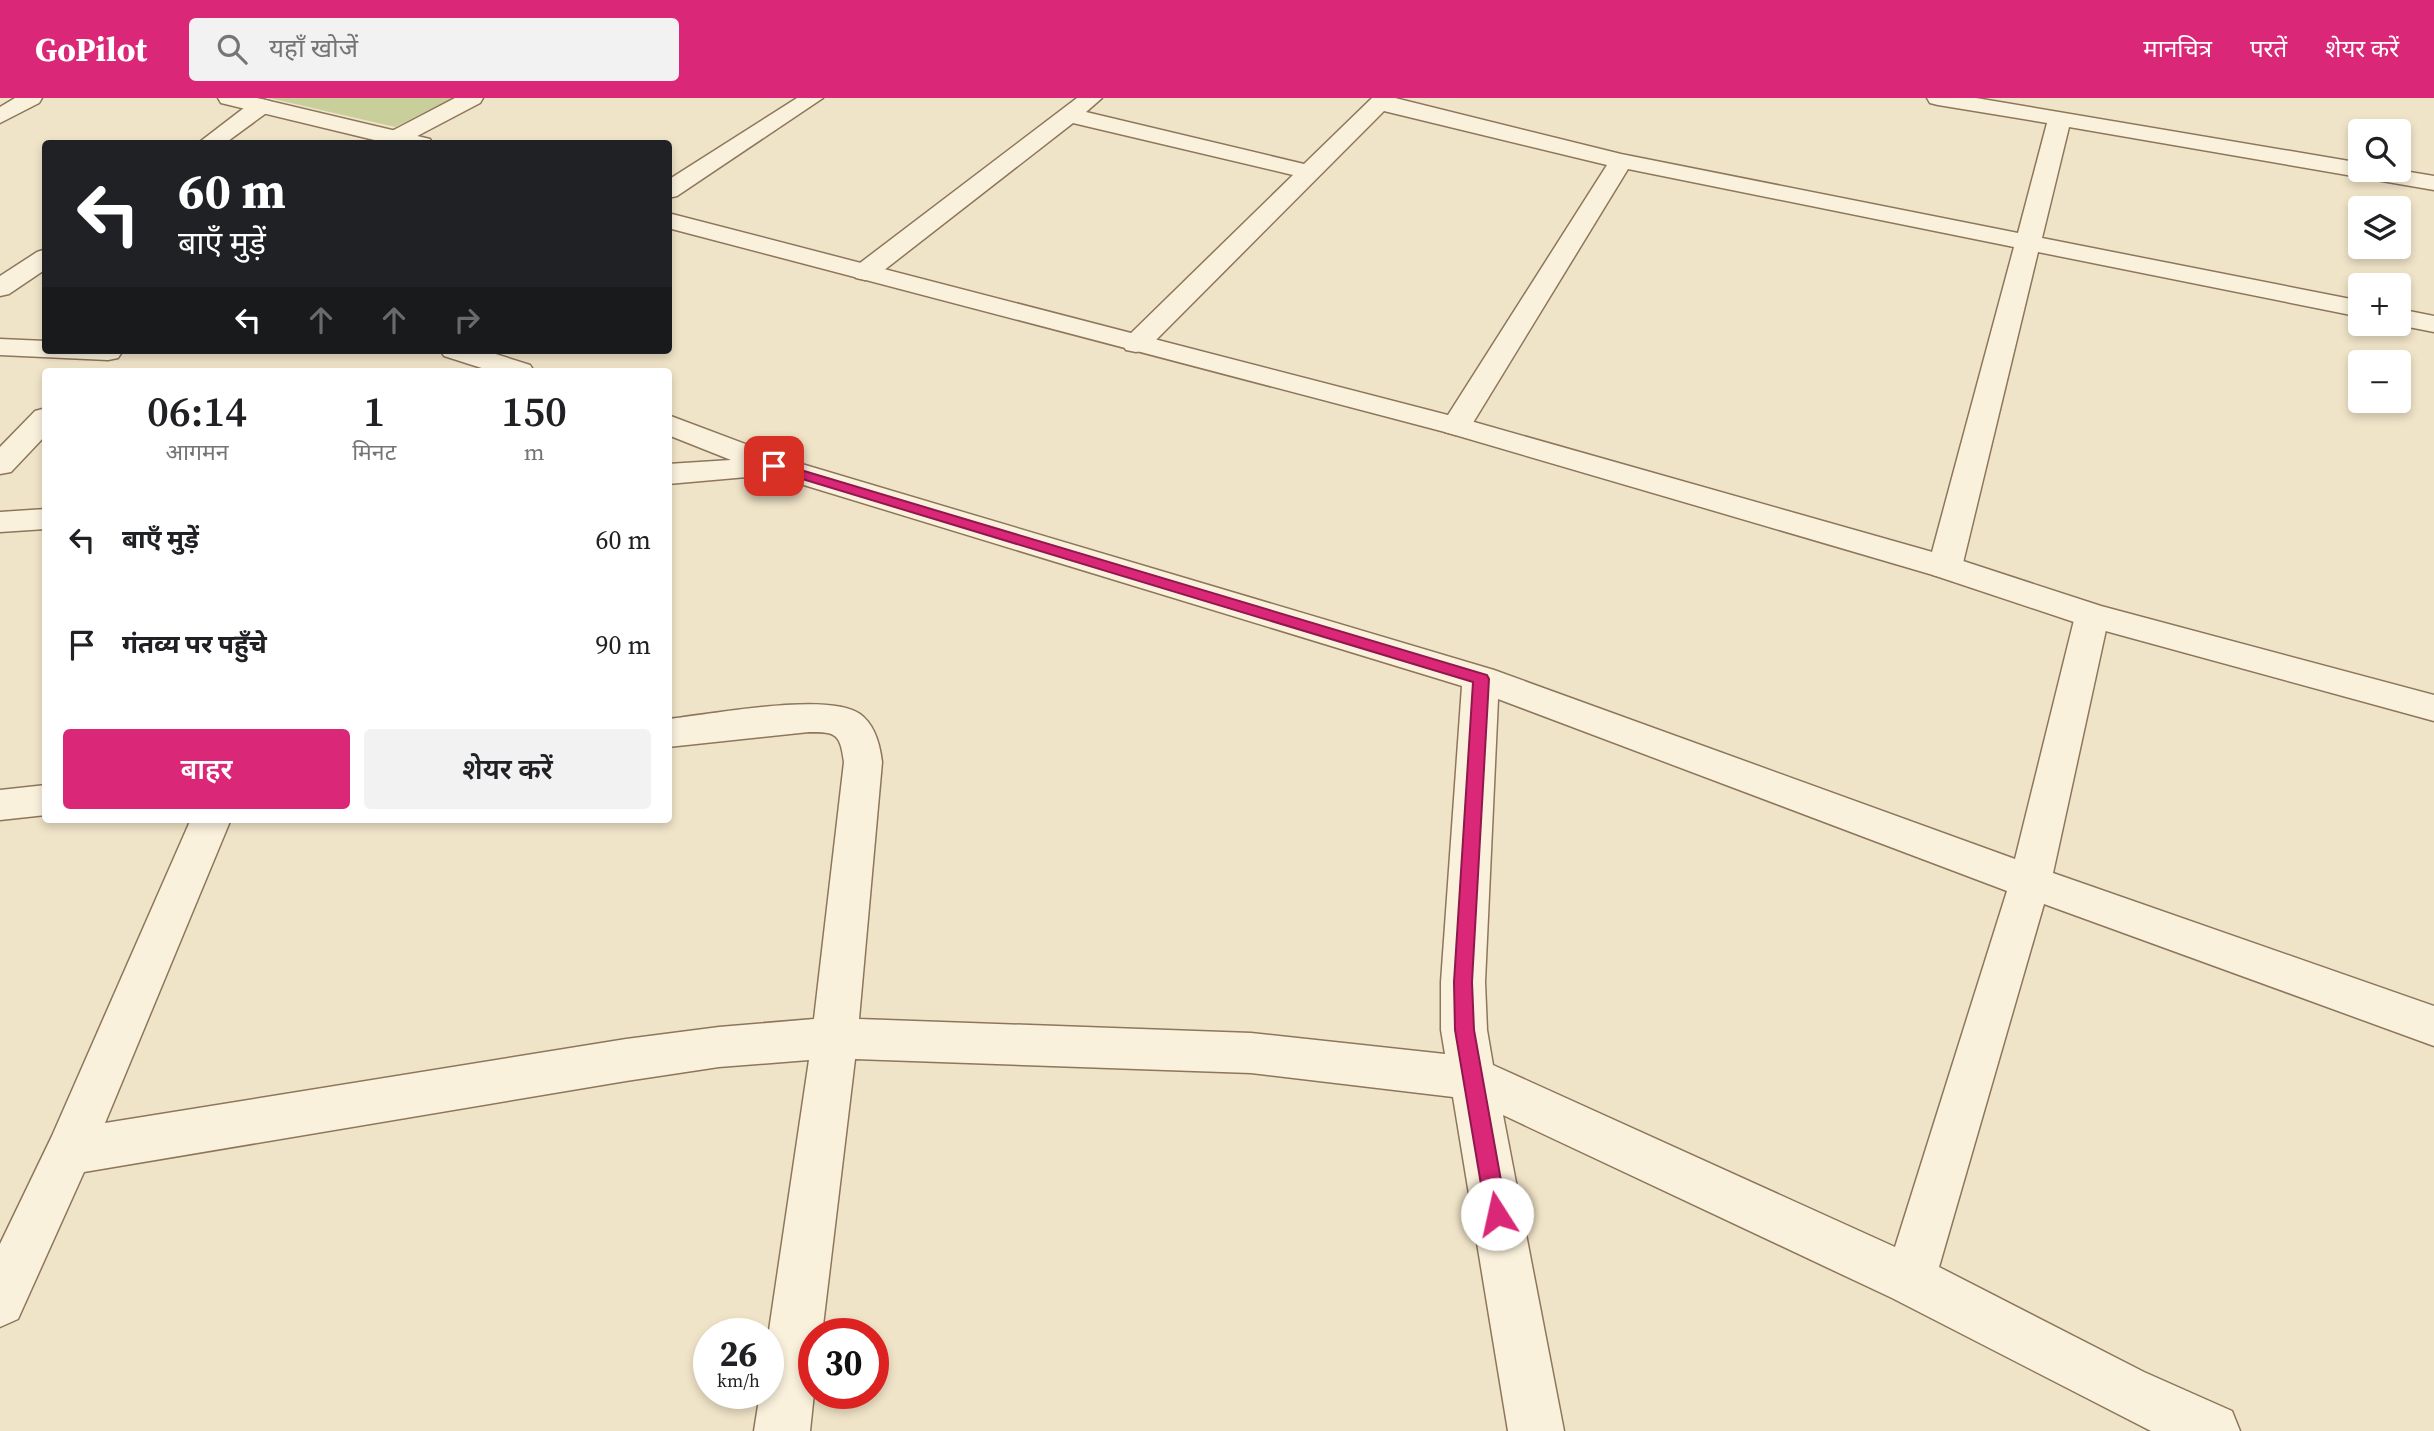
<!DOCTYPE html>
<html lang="hi">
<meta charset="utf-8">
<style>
body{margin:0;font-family:"Source Serif 4","Noto Sans Devanagari",serif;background:#f2f2f2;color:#202124;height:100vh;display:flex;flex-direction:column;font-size:26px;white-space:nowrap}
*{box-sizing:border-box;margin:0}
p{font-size:23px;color:#757577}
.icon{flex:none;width:38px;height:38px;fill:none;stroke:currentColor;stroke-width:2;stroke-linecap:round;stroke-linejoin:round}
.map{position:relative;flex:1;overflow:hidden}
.sheet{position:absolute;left:42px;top:270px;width:630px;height:455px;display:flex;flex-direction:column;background:#fff;border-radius:7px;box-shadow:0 4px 10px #0003}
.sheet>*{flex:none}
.guide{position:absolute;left:42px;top:42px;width:630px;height:214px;border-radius:7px;box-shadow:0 4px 10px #0003;background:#202124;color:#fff;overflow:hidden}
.buttons{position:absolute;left:2348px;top:21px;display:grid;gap:14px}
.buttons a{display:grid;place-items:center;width:63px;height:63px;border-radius:7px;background:#fff;box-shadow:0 4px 10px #0003;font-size:35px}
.speed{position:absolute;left:693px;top:1220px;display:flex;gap:14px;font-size:35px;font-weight:700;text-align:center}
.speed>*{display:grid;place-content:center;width:91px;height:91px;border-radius:50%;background:#fff;box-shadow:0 4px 10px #0003;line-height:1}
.speed small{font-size:18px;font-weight:400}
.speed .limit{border:10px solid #d22;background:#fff;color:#111}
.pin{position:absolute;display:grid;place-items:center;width:60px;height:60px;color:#fff;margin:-30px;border-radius:14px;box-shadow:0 4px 10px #0006}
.me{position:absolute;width:77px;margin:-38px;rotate:350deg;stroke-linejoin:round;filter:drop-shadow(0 0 5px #0008)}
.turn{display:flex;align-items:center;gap:24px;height:147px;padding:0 21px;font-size:32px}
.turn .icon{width:91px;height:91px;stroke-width:2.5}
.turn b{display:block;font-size:49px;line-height:60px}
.lanes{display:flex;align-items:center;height:66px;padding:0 21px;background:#0003;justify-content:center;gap:35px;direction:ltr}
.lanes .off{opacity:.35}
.eta{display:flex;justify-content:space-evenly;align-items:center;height:119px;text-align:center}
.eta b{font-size:42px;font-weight:600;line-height:49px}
.action{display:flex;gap:14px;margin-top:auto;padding:14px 21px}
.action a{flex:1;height:80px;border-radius:7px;background:#db2777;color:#fff;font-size:28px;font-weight:600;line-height:80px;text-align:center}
.action a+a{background:#f2f2f2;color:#202124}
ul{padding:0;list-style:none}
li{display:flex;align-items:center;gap:21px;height:105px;padding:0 21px}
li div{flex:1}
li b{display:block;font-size:26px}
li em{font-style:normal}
header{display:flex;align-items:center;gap:42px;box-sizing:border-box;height:98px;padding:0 35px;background:#db2777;color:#fff}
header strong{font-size:33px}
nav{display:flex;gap:38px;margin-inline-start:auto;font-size:24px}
.search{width:490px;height:63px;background:#f2f2f2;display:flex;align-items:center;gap:18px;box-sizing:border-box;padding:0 24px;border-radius:7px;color:#757577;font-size:26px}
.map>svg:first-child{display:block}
.green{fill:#c9cf9b}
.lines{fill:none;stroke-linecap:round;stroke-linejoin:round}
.minor-casing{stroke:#8d765c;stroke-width:3}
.tertiary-casing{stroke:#8d765c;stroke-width:3}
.minor{fill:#faf1dc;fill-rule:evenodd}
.tertiary{fill:#faf1dc;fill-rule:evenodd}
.route{fill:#db2777;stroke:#8e194d;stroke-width:2}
</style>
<header>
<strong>GoPilot</strong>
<div class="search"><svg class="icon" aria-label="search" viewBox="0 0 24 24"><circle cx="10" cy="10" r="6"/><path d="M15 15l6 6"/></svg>यहाँ खोजें</div>
<nav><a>मानचित्र</a><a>परतें</a><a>शेयर करें</a></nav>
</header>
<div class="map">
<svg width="2434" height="1333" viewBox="0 0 2434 1333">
<rect width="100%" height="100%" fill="#f0e4c8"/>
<polygon class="green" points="269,0 453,0 395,29"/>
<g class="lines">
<g class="minor-casing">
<g id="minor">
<polygon points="15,0 42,0 39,5 0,25 0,9"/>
<polygon points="455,0 483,0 480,5 404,45 391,46 385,40 388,35"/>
<polygon points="797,0 823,0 677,98 668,100 668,82"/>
<polygon points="1077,0 1102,0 1086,14 1304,66 1372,0 1395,0 1621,56 2018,135 2047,25 1938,7 1930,5 1927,0 1976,0 2361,65 2361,72 2398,72 2434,78 2434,92 2069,29 2042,140 2361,203 2361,219 2038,154 1962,469 1957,477 1945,480 1933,477 1928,469 2014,149 1628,71 1471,328 1467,334 1456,337 1445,334 1441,328 1607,67 1384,13 1146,252 1136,254 1126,252 1122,246 1126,240 1293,77 1073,25 874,180 865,182 856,180 852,174 856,168"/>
<polygon points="261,1 269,3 272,8 269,13 224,46 197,46 253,3"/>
<polygon points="46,151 46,171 9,196 0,198 0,178 37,154"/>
<polygon points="2399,211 2434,218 2434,234 2393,226 2399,226"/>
<polygon points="0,241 46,243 46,252 122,254 118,260 108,262 0,257"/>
<polygon points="440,252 483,252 530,267 534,273 491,273 444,258"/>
<polygon points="46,310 46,337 11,374 0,376 0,349 35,313"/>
<path d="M 668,317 L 785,361 L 1494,572 L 2015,761 L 2075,518 L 2080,510 L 2092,506 L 2104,510 L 2109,518 L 2053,775 L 2434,908 L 2434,948 L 2044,806 L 1939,1169 L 2144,1274 L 2232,1313 L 2240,1333 L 2151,1333 L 1892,1200 L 1503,1017 L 1564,1333 L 1508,1333 L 1453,999 L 1251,975 L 855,961 L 822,1236 L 814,1236 L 814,1295 L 810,1333 L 754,1333 L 760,1295 L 768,1295 L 768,1239 L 809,962 L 719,969 L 626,983 L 84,1074 L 18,1221 L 0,1229 L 0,1146 L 52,1038 L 191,721 L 231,721 L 105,1025 L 626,941 L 719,929 L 814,921 L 844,664 C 840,636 837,634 809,634 L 668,649 L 668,621 C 709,617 828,593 860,616 C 875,627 880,647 882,664 L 859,921 L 1251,935 L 1445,956 L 1441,932 L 1441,884 L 1462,588 L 771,377 L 668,386 L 668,366 L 731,362 L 668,337 ZM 1498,601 L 2007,793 L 1895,1149 L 1493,967 L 1487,932 L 1485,884 Z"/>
<polygon points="46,411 46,431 0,434 0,414"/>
<polygon points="46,687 46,717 0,722 0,692"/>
</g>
</g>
<g class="tertiary-casing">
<g id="tertiary">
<polygon points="218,0 257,0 430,41 433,46 391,46 221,5"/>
<polygon points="668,115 1467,322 1957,461 2101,508 2434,597 2434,623 2080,526 1933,477 1445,334 668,130"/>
</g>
</g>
<use href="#minor" class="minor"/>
<use href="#tertiary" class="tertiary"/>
</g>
<polygon class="route" points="774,364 1487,577 1489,581 1472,884 1474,932 1507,1116 1504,1123 1497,1126 1489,1123 1486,1116 1455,932 1454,884 1473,584 769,371 768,368"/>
</svg>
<div class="buttons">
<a><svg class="icon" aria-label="search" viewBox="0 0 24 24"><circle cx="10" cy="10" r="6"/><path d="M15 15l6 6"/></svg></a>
<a><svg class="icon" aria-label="layers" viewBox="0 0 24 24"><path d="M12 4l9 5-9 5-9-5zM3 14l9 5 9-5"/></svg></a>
<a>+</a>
<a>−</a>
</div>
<div class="speed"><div>26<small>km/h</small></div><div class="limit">30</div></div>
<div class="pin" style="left:774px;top:368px;background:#d93025"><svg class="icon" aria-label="arrive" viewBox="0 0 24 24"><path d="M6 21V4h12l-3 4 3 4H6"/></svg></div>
<svg class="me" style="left:1497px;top:1116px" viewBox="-20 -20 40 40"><circle r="19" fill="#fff"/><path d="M0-13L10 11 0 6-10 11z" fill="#db2777"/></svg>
<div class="guide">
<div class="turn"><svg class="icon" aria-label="left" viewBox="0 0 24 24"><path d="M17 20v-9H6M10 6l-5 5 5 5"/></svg><div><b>60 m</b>बाएँ मुड़ें</div></div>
<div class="lanes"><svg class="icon" aria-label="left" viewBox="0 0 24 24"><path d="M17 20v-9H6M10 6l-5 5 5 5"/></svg><svg class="icon off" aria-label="ahead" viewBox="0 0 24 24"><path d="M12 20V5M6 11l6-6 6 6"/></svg><svg class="icon off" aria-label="ahead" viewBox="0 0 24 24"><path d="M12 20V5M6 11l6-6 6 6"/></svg><svg class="icon off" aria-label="right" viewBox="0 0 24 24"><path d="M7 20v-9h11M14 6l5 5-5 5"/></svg></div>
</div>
<section class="sheet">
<div class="eta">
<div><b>06:14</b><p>आगमन</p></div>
<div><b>1</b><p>मिनट</p></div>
<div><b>150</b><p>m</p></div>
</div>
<ul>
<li><svg class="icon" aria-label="left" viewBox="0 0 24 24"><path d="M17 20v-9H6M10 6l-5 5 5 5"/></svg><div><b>बाएँ मुड़ें</b></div><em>60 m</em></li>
<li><svg class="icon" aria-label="arrive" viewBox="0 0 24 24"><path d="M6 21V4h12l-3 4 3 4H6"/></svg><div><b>गंतव्य पर पहुँचे</b></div><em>90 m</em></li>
</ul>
<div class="action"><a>बाहर</a><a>शेयर करें</a></div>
</section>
</div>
